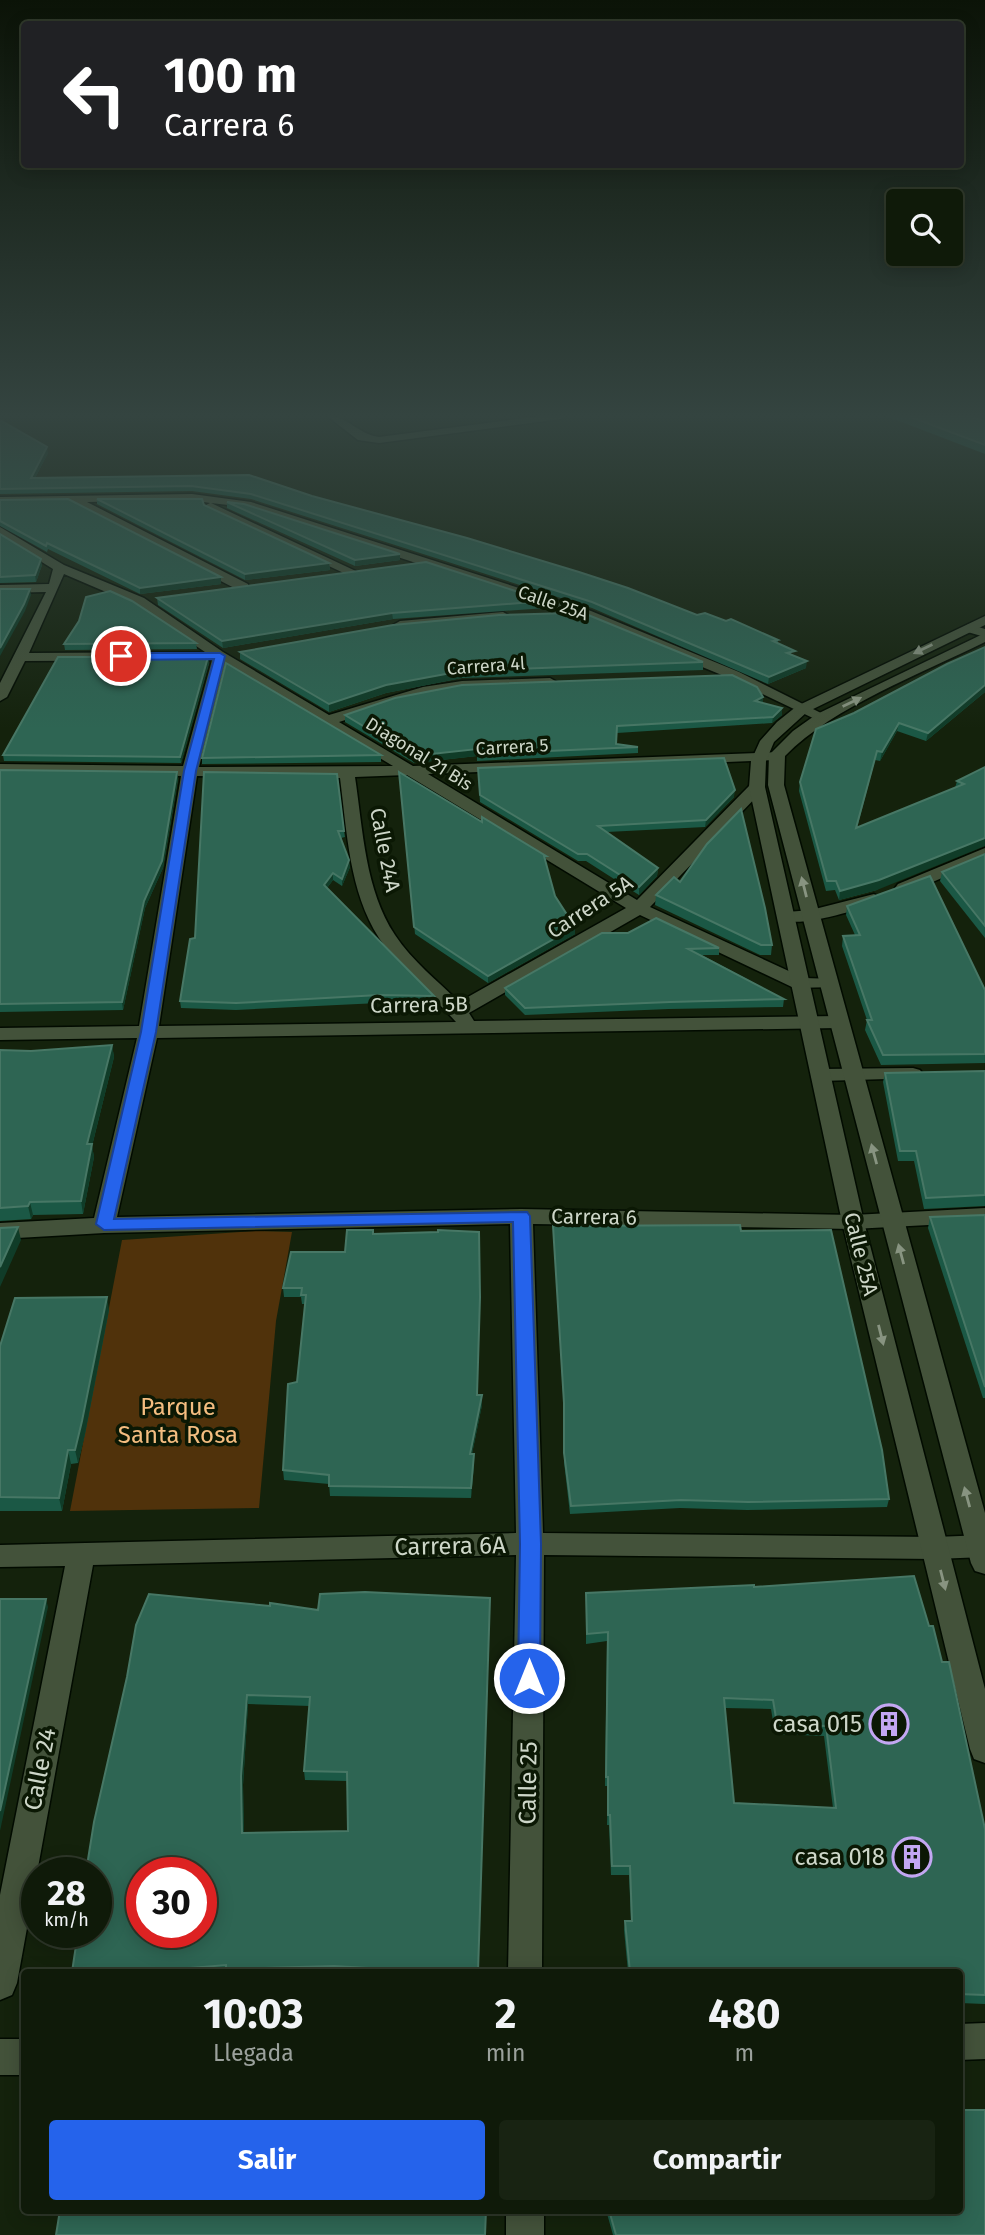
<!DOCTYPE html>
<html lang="es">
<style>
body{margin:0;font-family:"Fira Sans",sans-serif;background:#182312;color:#f1f3f6;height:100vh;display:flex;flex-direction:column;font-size:26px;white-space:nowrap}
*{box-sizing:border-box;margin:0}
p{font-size:23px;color:#9ba19c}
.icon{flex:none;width:38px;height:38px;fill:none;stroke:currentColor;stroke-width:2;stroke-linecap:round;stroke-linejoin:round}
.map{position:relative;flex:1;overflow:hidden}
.details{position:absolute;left:21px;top:1969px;width:942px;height:245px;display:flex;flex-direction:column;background:#0f1a09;border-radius:7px;box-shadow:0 4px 18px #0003,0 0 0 2px #2f382a}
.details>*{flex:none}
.top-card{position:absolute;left:21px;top:21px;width:943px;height:147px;border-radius:7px;box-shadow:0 4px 18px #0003,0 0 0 2px #2f382a;background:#202124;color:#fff;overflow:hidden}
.controls{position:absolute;left:886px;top:189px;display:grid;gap:14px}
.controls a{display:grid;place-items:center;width:77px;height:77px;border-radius:7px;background:#0f1a09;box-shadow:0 4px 18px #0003,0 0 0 2px #2f382a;font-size:35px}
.speed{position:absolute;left:21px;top:1857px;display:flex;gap:14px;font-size:35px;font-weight:700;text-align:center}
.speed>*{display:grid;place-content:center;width:91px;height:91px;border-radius:50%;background:#0f1a09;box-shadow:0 4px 18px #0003,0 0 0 2px #2f382a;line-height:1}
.speed small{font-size:18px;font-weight:400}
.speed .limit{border:10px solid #d22;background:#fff;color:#111}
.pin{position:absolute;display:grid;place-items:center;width:60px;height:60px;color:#fff;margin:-30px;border:4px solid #fff;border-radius:50%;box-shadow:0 2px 7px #0007}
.me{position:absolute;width:77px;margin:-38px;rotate:0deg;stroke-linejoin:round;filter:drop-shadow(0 0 5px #0008)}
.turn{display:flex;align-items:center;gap:24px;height:147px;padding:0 28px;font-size:32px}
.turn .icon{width:91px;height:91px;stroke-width:2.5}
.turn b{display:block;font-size:49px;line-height:60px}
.eta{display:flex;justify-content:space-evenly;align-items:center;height:119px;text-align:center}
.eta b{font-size:42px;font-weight:700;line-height:49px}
.action{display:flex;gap:14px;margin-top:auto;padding:14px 28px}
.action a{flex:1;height:80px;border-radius:7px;background:#2563eb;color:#fff;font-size:28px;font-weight:700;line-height:80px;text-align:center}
.action a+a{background:#182312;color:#f1f3f6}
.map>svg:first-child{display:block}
.green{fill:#50320b}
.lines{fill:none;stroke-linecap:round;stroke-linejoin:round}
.minor-casing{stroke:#020b00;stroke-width:3}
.tertiary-casing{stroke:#020b00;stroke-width:3}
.minor{fill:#43523a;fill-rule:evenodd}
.tertiary{fill:#43523a;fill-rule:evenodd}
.wall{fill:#1b5845;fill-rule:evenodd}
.shaded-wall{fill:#103c28}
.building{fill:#2e6553;stroke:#477765;stroke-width:2;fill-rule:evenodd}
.oneway{fill:#889481}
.route{fill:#2563eb;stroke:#184099;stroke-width:2}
.labels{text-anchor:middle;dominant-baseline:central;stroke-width:7;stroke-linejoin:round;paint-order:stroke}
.far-street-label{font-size:18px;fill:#cdd6c8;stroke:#0b1804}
.street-label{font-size:21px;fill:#cdd6c8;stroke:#0b1804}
.near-park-label{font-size:24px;fill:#f4bd80;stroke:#0b1804}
.near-street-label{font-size:24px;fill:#cdd6c8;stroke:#0b1804}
.near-poi-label{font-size:24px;fill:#cdd6c8;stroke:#0b1804;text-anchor:end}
</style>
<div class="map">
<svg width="985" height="2235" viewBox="0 0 985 2235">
<rect width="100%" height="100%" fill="#14220c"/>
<polygon class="green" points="255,1231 292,1232 276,1321 259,1508 70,1511 122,1240"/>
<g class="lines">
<g class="minor-casing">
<g id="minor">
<path d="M 327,416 C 347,415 357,434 379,437 L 540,416 L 566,416 L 561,419 L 379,443 L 358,440 Z"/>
<polygon points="192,494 251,502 591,611 739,672 829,717 822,721 817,720 729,678 581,617 245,507 211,503 360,573 358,576 350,576 206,508 204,506 210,503 192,500 87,502 248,584 248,590 238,590 70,502 0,503 0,497"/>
<path d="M 0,527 L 64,565 L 144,598 L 223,652 L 329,715 L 423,687 L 462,681 L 550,678 L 557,682 L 550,686 L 462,689 L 425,695 L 339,722 L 413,766 L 782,752 L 785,755 L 777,760 L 428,774 L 637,900 L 751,784 L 763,784 L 765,787 L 763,790 L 650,907 L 804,978 L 836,979 L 838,983 L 836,987 L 794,988 L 640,915 L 469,1013 L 474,1021 L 839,1016 L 849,1022 L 839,1028 L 157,1038 L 117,1217 L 521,1209 L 853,1215 L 985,1208 L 985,1222 L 853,1229 L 533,1224 L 543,1533 L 935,1537 L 985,1535 L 985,1557 L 935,1559 L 544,1555 L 542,1972 L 508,1972 L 516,1555 L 93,1565 L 17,1983 L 12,1995 L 0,2000 L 0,1895 L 65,1566 L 0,1567 L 0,1545 L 516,1533 L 510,1224 L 104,1233 L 0,1239 L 0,1223 L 94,1218 L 137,1038 L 0,1040 L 0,1028 L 139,1026 L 181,776 L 0,774 L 0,764 L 183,766 L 212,660 L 25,661 L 7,697 L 0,701 L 0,683 L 46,592 L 0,593 L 0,585 L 49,584 L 53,569 L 0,536 ZM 64,574 L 134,604 L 205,652 L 29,653 ZM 225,665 L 393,766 L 199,767 ZM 407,775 L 626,908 L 459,1002 C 438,981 412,961 395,935 C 365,890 363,830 355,777 ZM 197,776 L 340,778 C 347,832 349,891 379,938 C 400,970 431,994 456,1022 L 159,1026 Z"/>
<polygon points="503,612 510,616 508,619 400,629 393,625 400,621"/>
<polygon points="969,624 985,629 985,637 964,631 962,628"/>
<polygon points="985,848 985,859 910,892 904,893 895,888 898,884"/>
<path d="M 874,894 L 883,899 L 880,903 C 861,908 791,932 778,917 L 787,912 L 811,910 Z"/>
<polygon points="913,1068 920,1070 923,1074 920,1078 821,1081 814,1079 811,1075 814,1071 821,1069"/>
<polygon points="985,2023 985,2059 959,2060 959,2024"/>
<rect x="0" y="2039" width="24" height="36"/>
<rect x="506" y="2210" width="38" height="25"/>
</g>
</g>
<g class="tertiary-casing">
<g id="tertiary">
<polygon points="985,616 985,625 807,712 774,742 766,761 765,787 864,1222 985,1689 985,1763 974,1759 970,1749 842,1222 749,787 751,761 760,741 777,722 797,706"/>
<path d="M 985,633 L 985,642 C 921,674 834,706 785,756 L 784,785 L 985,1513 L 985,1574 L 975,1571 L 971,1563 L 768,785 L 769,755 L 793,731 L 817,714 Z"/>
</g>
</g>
<use href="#minor" class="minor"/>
<use href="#tertiary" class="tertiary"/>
</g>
<g class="wall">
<polygon points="886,416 969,416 985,421 985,454"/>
<polygon points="975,416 985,416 985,419"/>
<polygon points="0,420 48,453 35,478 249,475 312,496 778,640 778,643 794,656 806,668 768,684 592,608 251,499 192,491 0,494"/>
<polygon points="97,499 204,505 329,563 330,570 245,580 97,504"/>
<polygon points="0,500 221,584 140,594 48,549 47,552 0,526"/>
<polygon points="227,502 400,554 400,560 355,566 227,508"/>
<polygon points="0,534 42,565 36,582 0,583"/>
<polygon points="157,598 546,601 546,608 393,619 223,648 158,605"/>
<polygon points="196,643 197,649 65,650 64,644"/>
<polygon points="985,647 985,692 926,741 897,731 880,761 875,760 857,828 955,788 957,781 985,767 877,890 839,900 835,890 826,891 799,791 800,782 854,713"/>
<polygon points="240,652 703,662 703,670 462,678 386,693 329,712 240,659"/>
<polygon points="208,657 209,663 181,763 4,761 3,755"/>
<polygon points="763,703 782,708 782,715 772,723 617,733 616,744 638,747 638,753 477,761 477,756 414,763 345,722 345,715"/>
<polygon points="381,755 381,762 202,764 202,758"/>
<polygon points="0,770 177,772 178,779 163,868 145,908 123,1010 0,1012"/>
<polygon points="204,772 344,831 345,837 341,838 350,867 342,886 333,880 327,888 434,996 434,1003 379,1003 236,1010 181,1008 180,1001 195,938"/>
<polygon points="478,775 734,797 705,827 607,832 658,868 657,876 639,895 586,861 578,861 480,802"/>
<polygon points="400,779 546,856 546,863 555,896 575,927 575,934 488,983 415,934"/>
<polygon points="985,854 985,938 940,881 942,872"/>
<polygon points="656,895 772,945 771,955 760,955 655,905"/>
<polygon points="847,906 985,990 985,1063 881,1065 865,1030 867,1020 842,946 843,936 855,935 846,915"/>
<polygon points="602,933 719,948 719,955 702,955 784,999 783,1007 669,1009 525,1015 505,995 505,988"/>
<polygon points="112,1045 114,1057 92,1146 94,1157 83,1214 33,1215 31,1219 0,1221 0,1050 31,1051"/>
<polygon points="985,1071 985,1206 924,1209 914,1161 898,1161 883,1082 885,1073"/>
<polygon points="985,1215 985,1398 983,1398 928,1228 930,1217"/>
<polygon points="553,1226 741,1231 889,1499 887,1507 747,1510 680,1508 570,1514 564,1462 564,1411"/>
<polygon points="373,1230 373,1234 478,1395 482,1395 482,1405 472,1454 474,1454 474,1464 471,1498 330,1496 329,1484 284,1480 283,1470 297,1382 305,1304 302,1304 301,1297 284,1297 283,1288 345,1252"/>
<polygon points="109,1310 85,1434 78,1463 71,1464 62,1511 0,1511 0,1346"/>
<path d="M 754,1587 L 985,1829 L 985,2004 L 959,2003 L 959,1972 L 628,1972 L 624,1930 L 625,1921 L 631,1921 L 629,1875 L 611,1875 L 609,1825 L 607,1825 L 608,1786 L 605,1786 L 607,1641 L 586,1644 L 586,1593 ZM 725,1708 L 771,1709 L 775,1734 L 824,1736 L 833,1808 L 734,1803 Z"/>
<path d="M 270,1606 L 478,1972 L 72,1972 L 127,1677 ZM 248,1704 L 310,1706 L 304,1771 L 305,1780 L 347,1781 L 348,1831 L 244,1833 L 243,1785 Z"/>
<polygon points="606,2210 959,2210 985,2235 613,2235"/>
</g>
<g class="shaded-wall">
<polygon points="47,447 48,453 32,484 31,478"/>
<polygon points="400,554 400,560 355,566 355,560"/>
<polygon points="41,559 42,565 36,582 35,575"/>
<polygon points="329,563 330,570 245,580 245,574"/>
<polygon points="221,577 221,584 140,594 140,588"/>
<polygon points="30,589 31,595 25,611 0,656 0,648"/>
<polygon points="392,613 393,619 223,648 222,641"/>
<polygon points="208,657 209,663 181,763 180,757"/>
<polygon points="807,661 806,668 768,684 769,677"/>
<polygon points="462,671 462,678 386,693 329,712 329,704 386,685"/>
<polygon points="985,685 985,692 926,741 928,733"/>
<polygon points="763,697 763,704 755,701"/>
<polygon points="782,708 782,715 772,723 773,717"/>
<polygon points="899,723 897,731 880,761 882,752"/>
<polygon points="477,749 477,756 414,763 413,756"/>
<polygon points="877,751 875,760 854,837 856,828"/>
<polygon points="177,772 178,779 163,868 145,908 123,1010 122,1002 144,901"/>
<polygon points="735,790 734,797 705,827 706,820"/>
<polygon points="985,838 985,846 877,890 839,900 840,891"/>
<polygon points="349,860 350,867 342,886 342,879"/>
<polygon points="658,868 657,876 639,895 639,887"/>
<polygon points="333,873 333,880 324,892 324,885"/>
<polygon points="575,927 575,934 488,983 488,976"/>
<polygon points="112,1045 114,1057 92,1146 94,1157 83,1214 81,1201 87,1144"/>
<polygon points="30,1202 33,1215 31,1219 28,1206"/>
<polygon points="18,1227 21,1240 0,1287 0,1267"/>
<polygon points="107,1297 109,1310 85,1434 78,1463 75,1450"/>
<polygon points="482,1395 482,1405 470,1463 470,1454"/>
<polygon points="68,1450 71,1464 62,1511 59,1498"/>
<polygon points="474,1454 474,1464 471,1498 471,1488"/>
<polygon points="46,1599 48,1607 0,1831 0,1811"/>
<polygon points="247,1695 248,1704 243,1785 244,1842 242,1833 241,1776"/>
</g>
<g class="building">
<polygon points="908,416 969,416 985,421 985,445"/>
<polygon points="0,420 47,447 31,478 249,475 312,496 467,538 579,572 628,588 697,615 705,613 726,621 731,619 778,640 773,641 795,651 787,653 807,661 769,677 592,602 251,494 191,486 0,489"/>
<polygon points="68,499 221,577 140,588 47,543 46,546 0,521 0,500"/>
<polygon points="97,499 202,499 204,505 329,563 245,574"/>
<polygon points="227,502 244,504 400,554 355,560"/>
<polygon points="0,534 41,559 35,575 0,577"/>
<polygon points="426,562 546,601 392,613 222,641 157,598"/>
<polygon points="0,589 30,589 24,604 0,648"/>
<polygon points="110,591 132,601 196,643 64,644 79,621 86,597"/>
<polygon points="576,610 703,662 462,671 386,685 329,704 240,652 393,625 499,615 570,613"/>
<polygon points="985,647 985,685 928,733 899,723 882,752 877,751 856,828 964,784 957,781 985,767 985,838 879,880 840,891 836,881 827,881 800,782 816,729 854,713 947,664"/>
<polygon points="58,657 208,657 180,757 3,755"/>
<polygon points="226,663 381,755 202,758"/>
<polygon points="732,675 757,687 763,697 755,701 782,708 773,717 617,726 616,744 638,747 477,754 477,749 413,756 345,715 395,698 462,685"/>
<polygon points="724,758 735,790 706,820 598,826 658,868 639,887 587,854 578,854 480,795 478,768"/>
<polygon points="0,770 177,772 162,861 144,901 122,1002 0,1004"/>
<polygon points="204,772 337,774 344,831 338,831 349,860 342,879 333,873 324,885 434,996 379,995 236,1003 180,1001 190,939 195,938"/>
<polygon points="399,772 482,822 482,817 546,856 544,856 555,896 575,927 488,976 414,927"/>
<polygon points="741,809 765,908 772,945 761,945 656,895 674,877 680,882 707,844"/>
<polygon points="985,854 985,926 942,872"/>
<polygon points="930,876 985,990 985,1054 883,1055 867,1020 872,1020 843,936 860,935 847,906"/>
<polygon points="656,918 719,948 688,949 784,999 670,1002 525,1008 505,988 602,933 628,933"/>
<polygon points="112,1045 87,1144 92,1144 81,1201 30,1202 28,1206 0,1208 0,1050 31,1051"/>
<polygon points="985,1071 985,1195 926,1198 916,1151 900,1151 885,1073"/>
<polygon points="985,1215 985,1387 930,1217"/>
<polygon points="740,1225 741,1231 831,1230 882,1450 889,1499 748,1502 681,1500 571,1506 564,1453 564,1403 553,1226"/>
<polygon points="18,1227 0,1267 0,1228"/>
<polygon points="347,1230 373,1230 373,1234 438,1232 438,1230 479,1232 480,1297 477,1395 482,1395 470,1454 474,1454 471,1488 329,1486 329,1475 283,1470 288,1384 297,1382 306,1295 301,1295 302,1288 283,1288 291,1252 345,1252"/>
<polygon points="107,1297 82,1421 75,1450 68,1450 59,1498 0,1497 0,1346 15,1298"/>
<path d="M 914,1576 L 929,1626 L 933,1626 L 942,1662 L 949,1662 L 985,1829 L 985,1995 L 959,1994 L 959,1972 L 857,1972 L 856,1968 L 771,1972 L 630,1972 L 625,1921 L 632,1921 L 630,1866 L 612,1866 L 610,1815 L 608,1815 L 608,1777 L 606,1777 L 608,1632 L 587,1634 L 586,1593 L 754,1585 L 754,1587 ZM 724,1698 L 773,1700 L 777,1724 L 826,1726 L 836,1808 L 734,1803 Z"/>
<path d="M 365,1592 L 490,1598 L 478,1972 L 437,1972 L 334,1966 L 226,1969 L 226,1965 L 141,1972 L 72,1972 L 78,1932 L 96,1932 L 96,1872 L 86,1872 L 94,1822 L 127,1677 L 136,1625 L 149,1594 L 270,1606 L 270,1603 L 318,1610 L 320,1594 ZM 247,1695 L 310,1697 L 304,1771 L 347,1772 L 348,1831 L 242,1833 L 241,1776 ZM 142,1872 L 201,1872 L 201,1932 L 142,1932 Z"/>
<polygon points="0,1599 46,1599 0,1811"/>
<polygon points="959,2110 985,2110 985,2235 616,2235 609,2210 959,2210"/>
<polygon points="60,2210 486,2210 485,2235 56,2235"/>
</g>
<defs><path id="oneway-solid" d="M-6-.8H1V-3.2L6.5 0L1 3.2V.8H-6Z" transform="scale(1.75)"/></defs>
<g class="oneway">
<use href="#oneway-solid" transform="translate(923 649) rotate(154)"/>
<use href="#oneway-solid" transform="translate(852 702) rotate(-26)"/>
<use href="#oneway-solid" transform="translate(804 887) rotate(-104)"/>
<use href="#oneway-solid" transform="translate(874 1154) rotate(-105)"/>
<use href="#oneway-solid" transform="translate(901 1254) rotate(-105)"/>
<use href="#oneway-solid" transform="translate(881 1335) rotate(76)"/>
<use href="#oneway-solid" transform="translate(967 1497) rotate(-105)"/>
<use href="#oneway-solid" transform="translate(943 1580) rotate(76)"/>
</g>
<linearGradient id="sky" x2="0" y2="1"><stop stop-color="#0b1307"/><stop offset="0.57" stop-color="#344440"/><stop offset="1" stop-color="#344440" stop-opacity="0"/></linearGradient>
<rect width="985" height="729" fill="url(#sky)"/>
<polygon class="route" points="220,653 225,656 196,771 156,1032 114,1219 527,1212 530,1216 541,1544 540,1678 537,1685 529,1688 521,1685 518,1678 520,1544 513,1222 104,1230 96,1224 141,1032 184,771 214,659 121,660 115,656 121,653"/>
<defs>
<g id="building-ring" transform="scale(2.0125)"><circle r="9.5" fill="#0b1804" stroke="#c3a7f2" stroke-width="1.5"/><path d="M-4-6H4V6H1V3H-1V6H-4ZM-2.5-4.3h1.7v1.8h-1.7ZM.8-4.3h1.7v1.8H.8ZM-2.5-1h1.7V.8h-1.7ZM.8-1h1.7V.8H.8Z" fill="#c3a7f2"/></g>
</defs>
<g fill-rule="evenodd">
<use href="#building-ring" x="889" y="1724"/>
<use href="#building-ring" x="912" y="1857"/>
</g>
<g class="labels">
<g class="far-street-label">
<text transform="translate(553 603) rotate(19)">Calle 25A</text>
<text transform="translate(486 666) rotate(-4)">Carrera 4l</text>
<text transform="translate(512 747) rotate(-3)">Carrera 5</text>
<text transform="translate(419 754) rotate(32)">Diagonal 21 Bis</text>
</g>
<g class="street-label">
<text transform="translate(385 850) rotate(79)">Calle 24A</text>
<text transform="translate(590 907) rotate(-33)">Carrera 5A</text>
<text transform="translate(419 1005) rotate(-1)">Carrera 5B</text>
<text transform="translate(594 1217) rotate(1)">Carrera 6</text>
<text transform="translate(861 1254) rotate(76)">Calle 25A</text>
</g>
<g class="near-park-label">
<text x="178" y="1407">Parque<tspan x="178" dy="28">Santa Rosa</tspan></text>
</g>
<g class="near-street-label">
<text transform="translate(450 1546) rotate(-1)">Carrera 6A</text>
<text transform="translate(40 1769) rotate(-79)">Calle 24</text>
<text transform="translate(528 1783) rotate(-89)">Calle 25</text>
</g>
<g class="near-poi-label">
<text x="862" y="1724">casa 015</text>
<text x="885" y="1857">casa 018</text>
</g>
</g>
</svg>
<div class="controls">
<a><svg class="icon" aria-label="search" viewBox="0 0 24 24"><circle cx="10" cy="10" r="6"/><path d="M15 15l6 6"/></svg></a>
</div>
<div class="speed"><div>28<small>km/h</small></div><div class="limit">30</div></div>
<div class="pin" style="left:121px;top:656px;background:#d93025"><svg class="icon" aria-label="arrive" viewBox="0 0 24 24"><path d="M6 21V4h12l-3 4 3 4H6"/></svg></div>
<svg class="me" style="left:529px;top:1678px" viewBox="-20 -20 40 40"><circle r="17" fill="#2563eb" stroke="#fff" stroke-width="3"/><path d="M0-11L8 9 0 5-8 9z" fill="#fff"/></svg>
<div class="top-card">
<div class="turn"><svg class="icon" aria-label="left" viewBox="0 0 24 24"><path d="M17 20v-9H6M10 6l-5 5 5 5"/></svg><div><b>100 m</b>Carrera 6</div></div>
</div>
<section class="details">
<div class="eta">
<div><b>10:03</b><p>Llegada</p></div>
<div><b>2</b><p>min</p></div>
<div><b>480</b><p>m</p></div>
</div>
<div class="action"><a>Salir</a><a>Compartir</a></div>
</section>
</div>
